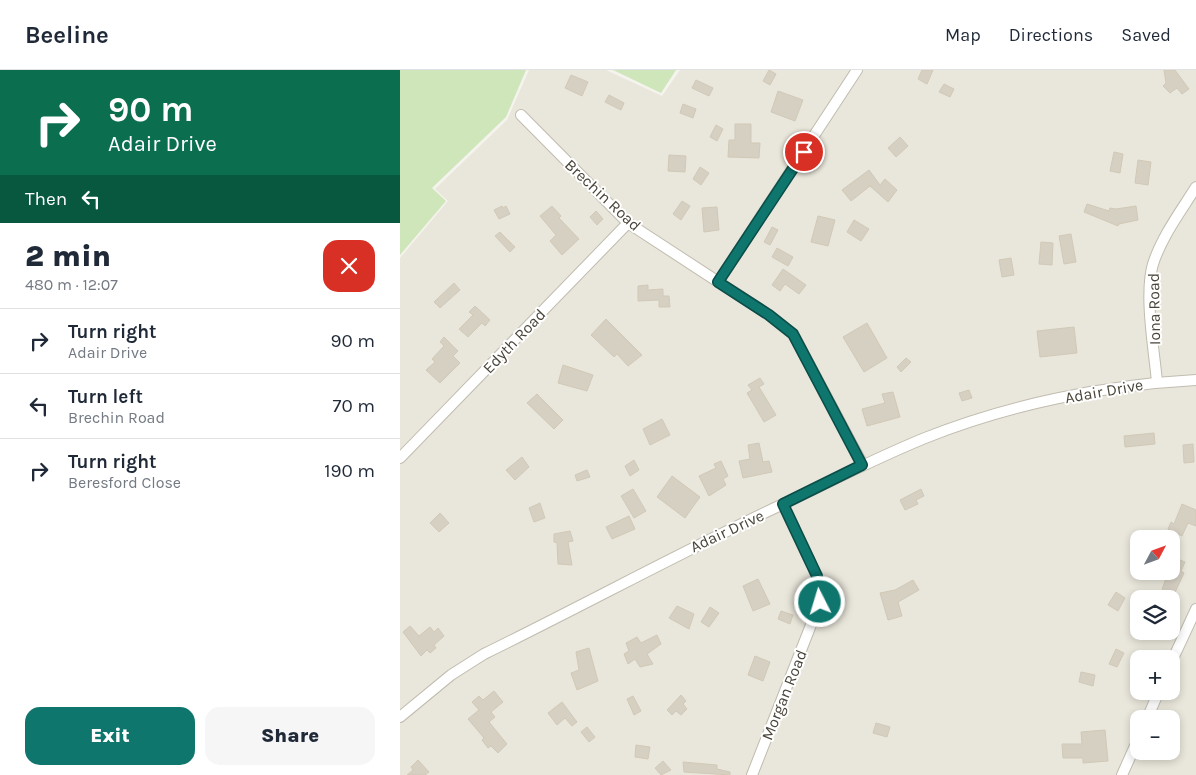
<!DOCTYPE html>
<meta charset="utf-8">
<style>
body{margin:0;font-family:Karla,sans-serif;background:#f6f6f7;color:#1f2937;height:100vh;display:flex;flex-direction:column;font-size:19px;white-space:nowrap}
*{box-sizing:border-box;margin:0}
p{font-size:16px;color:#747a83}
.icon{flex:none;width:28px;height:28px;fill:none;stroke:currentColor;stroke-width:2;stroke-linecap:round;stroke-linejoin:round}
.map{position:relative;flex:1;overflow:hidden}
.panel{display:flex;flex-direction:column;background:#fff;width:400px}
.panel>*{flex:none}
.guide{background:#0b6e4f;color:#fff;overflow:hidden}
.needle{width:32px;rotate:49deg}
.fabs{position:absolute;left:730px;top:460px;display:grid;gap:10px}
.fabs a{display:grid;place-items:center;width:50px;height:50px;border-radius:10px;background:#fff;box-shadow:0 2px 8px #0003;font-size:25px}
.pin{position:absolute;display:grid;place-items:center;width:42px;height:42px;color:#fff;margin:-21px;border:2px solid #fff;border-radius:50%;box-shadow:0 1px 5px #0007}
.me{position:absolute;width:55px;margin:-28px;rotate:355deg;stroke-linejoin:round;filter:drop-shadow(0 0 4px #0008)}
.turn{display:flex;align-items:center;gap:18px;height:105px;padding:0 25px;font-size:22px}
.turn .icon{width:65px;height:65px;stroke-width:2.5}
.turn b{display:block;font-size:35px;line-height:42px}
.then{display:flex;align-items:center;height:48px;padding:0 25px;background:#0003;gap:10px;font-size:19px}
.round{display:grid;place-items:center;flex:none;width:52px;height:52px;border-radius:15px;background:#f6f6f7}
.head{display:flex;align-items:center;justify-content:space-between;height:85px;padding:0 25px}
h1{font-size:30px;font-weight:800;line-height:38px}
.action{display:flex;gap:10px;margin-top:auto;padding:10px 25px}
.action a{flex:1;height:58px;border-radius:15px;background:#0f766e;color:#fff;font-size:20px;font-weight:800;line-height:58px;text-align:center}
.action a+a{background:#f6f6f7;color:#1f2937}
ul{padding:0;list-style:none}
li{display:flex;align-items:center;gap:15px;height:65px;padding:0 25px;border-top:1px solid #e0e1e3}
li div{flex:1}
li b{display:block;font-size:19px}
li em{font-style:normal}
header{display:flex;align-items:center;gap:30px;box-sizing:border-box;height:70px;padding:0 25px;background:#fff;border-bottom:1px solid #e0e1e3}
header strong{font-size:24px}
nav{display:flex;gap:28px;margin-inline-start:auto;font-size:18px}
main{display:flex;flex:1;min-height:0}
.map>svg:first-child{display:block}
.residential{fill:#e9e6db;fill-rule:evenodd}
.green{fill:#cee6b9}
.building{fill:#d6d0c3;stroke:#d1c9b6}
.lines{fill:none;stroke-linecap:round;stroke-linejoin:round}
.minor-casing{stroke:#c0bcaf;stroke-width:12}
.minor{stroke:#fff;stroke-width:10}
.route-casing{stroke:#0a4d48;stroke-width:12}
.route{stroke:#0f766e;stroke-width:9}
.labels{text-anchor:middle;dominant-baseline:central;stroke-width:4;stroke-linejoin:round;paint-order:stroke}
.street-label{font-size:16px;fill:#4a453a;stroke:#fff}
</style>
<header>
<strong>Beeline</strong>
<nav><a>Map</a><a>Directions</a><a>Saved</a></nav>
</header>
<main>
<section class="panel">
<div class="guide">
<div class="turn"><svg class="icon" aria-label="right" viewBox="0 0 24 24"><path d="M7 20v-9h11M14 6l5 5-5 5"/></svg><div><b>90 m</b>Adair Drive</div></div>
<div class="then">Then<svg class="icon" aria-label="left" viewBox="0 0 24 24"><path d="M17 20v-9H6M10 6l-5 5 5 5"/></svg></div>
</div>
<div class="head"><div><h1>2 min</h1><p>480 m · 12:07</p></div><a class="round" style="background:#d93025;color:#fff"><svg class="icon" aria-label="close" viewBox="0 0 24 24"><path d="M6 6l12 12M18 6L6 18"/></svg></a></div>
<ul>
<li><svg class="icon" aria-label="right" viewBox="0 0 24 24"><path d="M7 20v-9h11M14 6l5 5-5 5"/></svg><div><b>Turn right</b><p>Adair Drive</p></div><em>90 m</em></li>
<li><svg class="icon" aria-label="left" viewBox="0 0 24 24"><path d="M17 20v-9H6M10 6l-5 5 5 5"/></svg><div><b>Turn left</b><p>Brechin Road</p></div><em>70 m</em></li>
<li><svg class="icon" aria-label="right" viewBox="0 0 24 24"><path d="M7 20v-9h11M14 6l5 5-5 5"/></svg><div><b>Turn right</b><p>Beresford Close</p></div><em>190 m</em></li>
</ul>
<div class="action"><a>Exit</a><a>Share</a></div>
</section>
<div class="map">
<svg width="796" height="705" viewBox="0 0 796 705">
<rect width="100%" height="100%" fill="#f5f3ed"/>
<path class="residential" d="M 129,0 L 206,0 L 262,26 L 280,0 L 796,0 L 796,705 L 0,705 L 0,188 L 48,131 L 35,119 L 107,50 ZM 739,469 L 771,469 L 771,501 L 739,501 ZM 739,529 L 771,529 L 771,561 L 739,561 ZM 739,589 L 771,589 L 771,621 L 739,621 ZM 739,649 L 771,649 L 771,681 L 739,681 Z"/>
<g class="green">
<polygon points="0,0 126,0 106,47 32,118 46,131 0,185"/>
<polygon points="213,0 276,0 261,23"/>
</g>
<g class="building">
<polygon points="369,0 376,4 370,15 363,11"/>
<polygon points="522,0 533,0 527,14 518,9"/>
<polygon points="764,0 775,0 789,19 782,24 777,18 770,23 763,16 766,13"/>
<polygon points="171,5 188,12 182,26 165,18"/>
<polygon points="296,10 313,18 309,26 292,18"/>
<polygon points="544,14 554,19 550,27 539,22"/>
<polygon points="378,21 403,30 395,51 371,42"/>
<polygon points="209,25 224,33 221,40 205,32"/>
<polygon points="283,34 296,39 293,48 280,43"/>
<polygon points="335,54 351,54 351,73 360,73 359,88 328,87 329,70 335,70"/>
<polygon points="316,55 323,59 317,71 310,67"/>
<polygon points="500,67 508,76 496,87 488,78"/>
<polygon points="714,82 723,84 720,103 710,101"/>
<polygon points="269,85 286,86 285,102 268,101"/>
<polygon points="738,90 751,92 748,115 735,113"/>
<polygon points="300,97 309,103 301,115 293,109"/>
<polygon points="469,100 480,115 485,109 497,120 488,132 470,116 451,131 442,120"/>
<polygon points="282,131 290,136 281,150 273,144"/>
<polygon points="687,134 709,141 710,138 716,139 736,136 738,150 719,154 718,156 684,142"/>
<polygon points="102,136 103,138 106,136 110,144 99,149 94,140"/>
<polygon points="152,136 161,146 159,148 179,169 162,185 150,171 156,165 140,146"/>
<polygon points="317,137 319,160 304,162 302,138"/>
<polygon points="196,141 203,149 197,155 190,147"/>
<polygon points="418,146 435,150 428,176 411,172"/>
<polygon points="454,150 469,159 461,171 447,162"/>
<polygon points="372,157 378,160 370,175 364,172"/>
<polygon points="100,162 115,177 110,182 95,166"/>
<polygon points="671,164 676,192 664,194 659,166"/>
<polygon points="641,172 653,173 652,195 639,194"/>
<polygon points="377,178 393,187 388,196 372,187"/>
<polygon points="611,188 614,205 602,207 599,190"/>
<polygon points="383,199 406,215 399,224 385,214 380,221 372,215"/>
<polygon points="54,213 60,220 40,238 34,232"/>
<polygon points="248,215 248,220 263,219 263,226 269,226 270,237 259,237 259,230 238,231 238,216"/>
<polygon points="75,236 90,250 85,256 82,253 68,267 59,259 73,245 69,242"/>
<polygon points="206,249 242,285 228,296 217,284 214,287 191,265"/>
<polygon points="467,253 487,288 464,302 443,267"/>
<polygon points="674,257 677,283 640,287 637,261"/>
<polygon points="44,267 58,281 53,286 60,293 40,313 26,300 35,292 32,289 44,276 40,272"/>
<polygon points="506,288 511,292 501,302 497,297"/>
<polygon points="163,295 193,305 187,321 158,313"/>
<polygon points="360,308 364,314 359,317 376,345 364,352 347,323 352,320 348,315"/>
<polygon points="569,320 572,328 562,331 559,323"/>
<polygon points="493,322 500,347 467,356 462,339 485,333 482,324"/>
<polygon points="137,324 163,350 154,359 127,333"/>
<polygon points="262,349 270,365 250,375 243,359"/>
<polygon points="754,363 755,374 725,377 724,366"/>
<polygon points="359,373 363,392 369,391 372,402 343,408 339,391 350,389 348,375"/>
<polygon points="793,374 794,392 784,393 783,375"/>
<polygon points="122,387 129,397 115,410 106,400"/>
<polygon points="234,390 239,400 230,406 225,396"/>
<polygon points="321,391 328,406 323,409 326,415 309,426 299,406 316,398 314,394"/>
<polygon points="187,400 190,407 177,411 175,405"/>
<polygon points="272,406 300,427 285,448 257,427"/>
<polygon points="233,419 246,441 234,448 221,426"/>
<polygon points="521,419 524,426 516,430 518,434 505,440 500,430"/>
<polygon points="140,433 145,448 134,452 129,438"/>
<polygon points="782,434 796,440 796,456 788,453 782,466 768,459 771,452 774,454"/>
<polygon points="40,443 49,453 39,462 30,453"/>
<polygon points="229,446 235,459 212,469 206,457"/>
<polygon points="170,461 173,471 168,472 172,495 158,494 157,473 154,472 154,464"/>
<polygon points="773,487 785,492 781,501 784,503 772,529 759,529 766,508 762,506 764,501 771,501"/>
<polygon points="358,509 370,534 353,541 343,516"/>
<polygon points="513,510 519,520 498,532 502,546 488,550 480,523 495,520"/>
<polygon points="716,522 725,528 718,541 708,535"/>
<polygon points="277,536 294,544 289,559 269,548"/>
<polygon points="310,537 319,543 309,557 301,552"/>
<polygon points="381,541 393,545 390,554 378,549"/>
<polygon points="10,556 19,566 30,557 34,562 38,558 44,566 34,575 36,578 30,583 27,580 21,586 3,562"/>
<polygon points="257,565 261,574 247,584 253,594 240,597 235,589 228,594 224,584 229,581 226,573 237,567 241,573"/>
<polygon points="189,578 198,611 177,620 171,603 179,600 176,582"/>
<polygon points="716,579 724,583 717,597 709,594"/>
<polygon points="355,586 370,592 363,611 348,605"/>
<polygon points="681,602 695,605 693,616 679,612"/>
<polygon points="94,621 103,632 91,642 95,647 89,652 107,674 98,683 91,676 88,678 82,670 84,668 68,649 79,640 72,632 79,626 83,630"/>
<polygon points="281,625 286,631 283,634 287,639 281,645 276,641 272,645 267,640"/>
<polygon points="233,626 241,641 234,645 227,629"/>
<polygon points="162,632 177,652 172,656 165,648 157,655 148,643"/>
<polygon points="476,653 490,657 487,667 473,663"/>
<polygon points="187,657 195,667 189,672 181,662"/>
<polygon points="705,660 708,691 683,693 683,688 663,688 662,674 682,674 681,662"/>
<polygon points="236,675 250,677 248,689 235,687"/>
<polygon points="18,690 29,702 25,705 7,705 13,700 11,697"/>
<polygon points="263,691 271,700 261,705 255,698"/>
<polygon points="283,692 317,695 317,699 330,702 330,705 284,702"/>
</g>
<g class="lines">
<g class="minor-casing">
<g id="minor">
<polyline points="121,45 228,153 369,245 393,264 463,395"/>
<polyline points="318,212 457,0"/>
<path d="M 757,312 C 754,279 744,224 753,194 C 762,166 781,141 796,117"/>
<polyline points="0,388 228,153"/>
<polyline points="771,593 796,539"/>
<path d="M 0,647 L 51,605 L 84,584 C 184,535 281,482 381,435 C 429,412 476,388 525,368 C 610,334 705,315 796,310"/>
<polyline points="747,649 759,621"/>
<polyline points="352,705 420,532 417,506 383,434"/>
<polyline points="722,705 739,667"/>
</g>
</g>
<use href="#minor" class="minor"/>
</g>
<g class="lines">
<g class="route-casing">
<polyline id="route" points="404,82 318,212 369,245 393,264 462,395 383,434 417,506 420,532"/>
</g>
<use href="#route" class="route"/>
</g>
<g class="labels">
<g class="street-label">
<text transform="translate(203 125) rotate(43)">Brechin Road</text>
<text transform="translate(754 239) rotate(-91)">Iona Road</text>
<text transform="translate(114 271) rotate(-46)">Edyth Road</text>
<text transform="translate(704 321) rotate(-10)">Adair Drive</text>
<text transform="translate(327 461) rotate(-25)">Adair Drive</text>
<text transform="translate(384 625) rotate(-68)">Morgan Road</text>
</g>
</g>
</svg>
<div class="fabs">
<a><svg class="needle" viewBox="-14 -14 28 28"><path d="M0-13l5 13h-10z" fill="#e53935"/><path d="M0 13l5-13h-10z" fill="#747a83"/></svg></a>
<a><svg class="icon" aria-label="layers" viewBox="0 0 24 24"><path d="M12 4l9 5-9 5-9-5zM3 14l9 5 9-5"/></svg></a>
<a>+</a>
<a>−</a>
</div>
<div class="pin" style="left:404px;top:82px;background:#d93025"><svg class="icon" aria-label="arrive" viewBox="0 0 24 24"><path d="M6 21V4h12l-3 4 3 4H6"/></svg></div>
<svg class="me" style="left:420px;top:532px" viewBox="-20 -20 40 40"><circle r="17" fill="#0f766e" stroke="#fff" stroke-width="3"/><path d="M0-11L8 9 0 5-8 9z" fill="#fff"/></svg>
</div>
</main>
